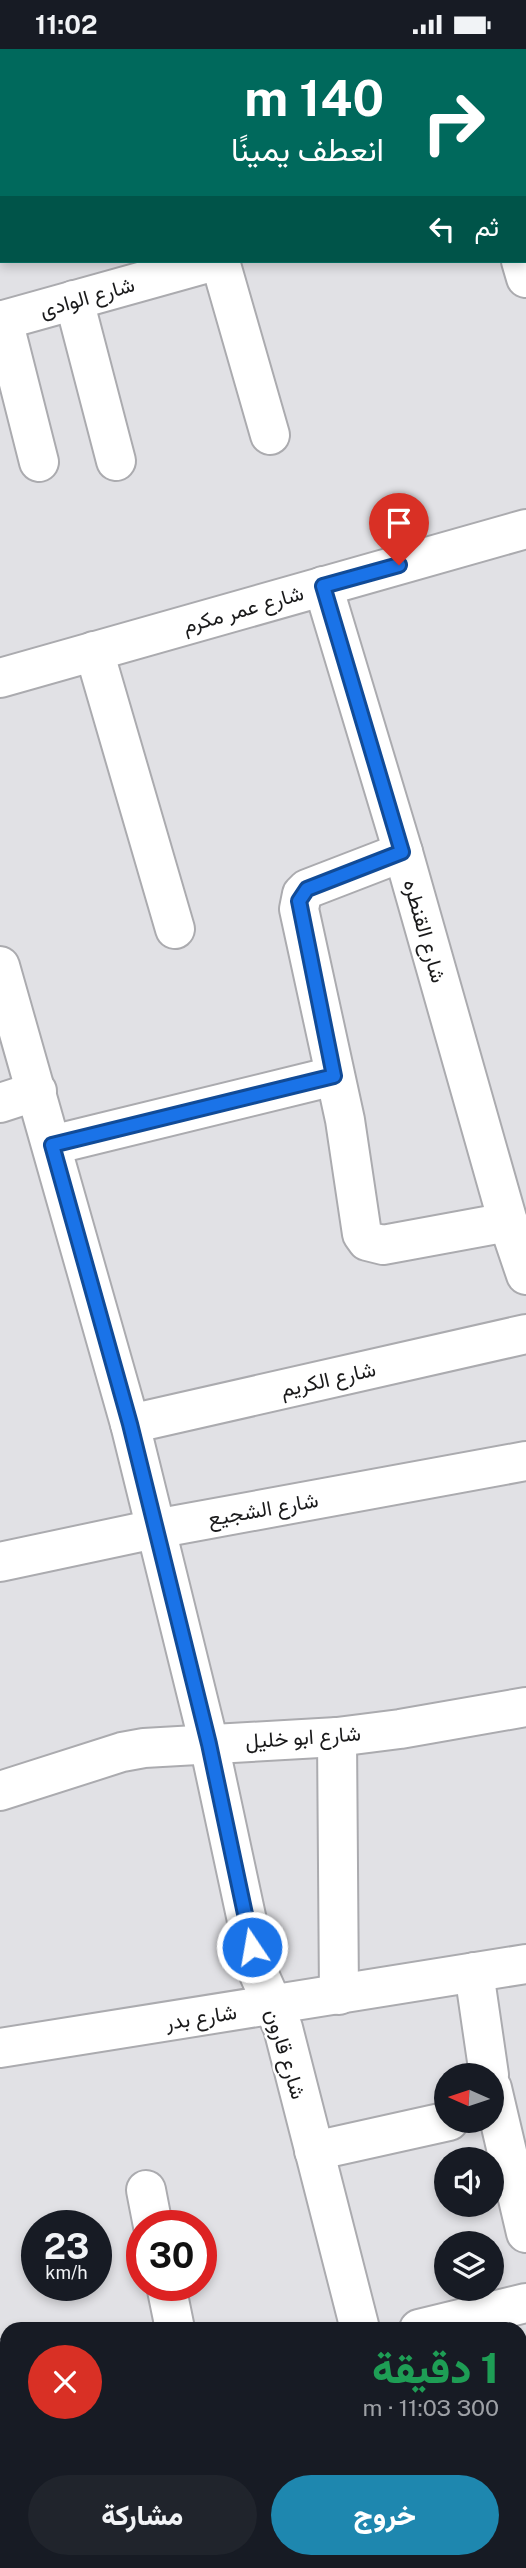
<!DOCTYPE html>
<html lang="ar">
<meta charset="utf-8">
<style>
body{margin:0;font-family:"Public Sans",Vazirmatn,sans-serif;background:#20242c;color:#f1f3f6;direction:rtl;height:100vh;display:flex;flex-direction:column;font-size:26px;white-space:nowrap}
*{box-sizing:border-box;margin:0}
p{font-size:23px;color:#9ea1a6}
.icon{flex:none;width:38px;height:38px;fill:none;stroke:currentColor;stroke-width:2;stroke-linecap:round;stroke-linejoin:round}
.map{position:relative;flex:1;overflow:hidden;direction:ltr}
.drawer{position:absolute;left:0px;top:2273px;width:527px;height:247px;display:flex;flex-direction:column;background:#171b24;border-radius:21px 21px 0 0;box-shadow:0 4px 10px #0003;direction:rtl}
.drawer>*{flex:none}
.hud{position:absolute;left:0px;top:0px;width:527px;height:214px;box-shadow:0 4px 10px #0003;direction:rtl;background:#00695c;color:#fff;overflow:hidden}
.needle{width:46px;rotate:273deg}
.tools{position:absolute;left:434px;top:2014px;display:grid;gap:14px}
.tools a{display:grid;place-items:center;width:70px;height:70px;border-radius:50%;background:#171b24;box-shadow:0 4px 10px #0003;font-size:35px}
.speed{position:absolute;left:21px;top:2161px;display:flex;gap:14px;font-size:35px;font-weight:700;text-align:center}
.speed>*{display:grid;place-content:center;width:91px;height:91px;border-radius:50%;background:#171b24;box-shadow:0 4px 10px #0003;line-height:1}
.speed small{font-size:18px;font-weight:400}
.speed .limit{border:10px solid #d22;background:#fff;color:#111}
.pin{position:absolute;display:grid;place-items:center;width:60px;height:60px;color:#fff;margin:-72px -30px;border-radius:50% 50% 50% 0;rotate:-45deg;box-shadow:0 0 7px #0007}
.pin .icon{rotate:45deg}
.me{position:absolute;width:77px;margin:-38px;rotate:348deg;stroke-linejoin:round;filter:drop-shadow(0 0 5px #0008)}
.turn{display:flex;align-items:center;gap:24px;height:147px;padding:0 28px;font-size:32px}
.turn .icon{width:91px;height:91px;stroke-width:2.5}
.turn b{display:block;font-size:49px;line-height:60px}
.then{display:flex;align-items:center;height:66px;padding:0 28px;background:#0003;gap:14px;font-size:26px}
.round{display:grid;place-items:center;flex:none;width:74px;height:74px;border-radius:37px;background:#20242c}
.summary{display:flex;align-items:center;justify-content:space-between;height:119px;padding:0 28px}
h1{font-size:42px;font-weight:800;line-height:52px;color:#1e9e55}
.primary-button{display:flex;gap:14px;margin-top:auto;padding:14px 28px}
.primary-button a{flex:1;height:80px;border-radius:42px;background:#1e87af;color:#fff;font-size:28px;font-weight:800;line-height:80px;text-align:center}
.primary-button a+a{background:#20242c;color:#f1f3f6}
.status{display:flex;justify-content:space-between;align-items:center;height:49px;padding:0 35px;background:#171b24;direction:ltr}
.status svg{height:19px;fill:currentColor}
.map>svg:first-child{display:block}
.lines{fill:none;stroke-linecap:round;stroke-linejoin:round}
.minor-casing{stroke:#ababaf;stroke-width:42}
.minor{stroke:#fff;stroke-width:38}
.route-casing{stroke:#114b97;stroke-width:18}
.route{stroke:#1a73e8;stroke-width:12}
.labels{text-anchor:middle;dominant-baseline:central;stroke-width:5;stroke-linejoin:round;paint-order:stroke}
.street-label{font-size:21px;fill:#1a1a1b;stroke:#fff}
</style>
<div class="status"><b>11:02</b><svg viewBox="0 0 49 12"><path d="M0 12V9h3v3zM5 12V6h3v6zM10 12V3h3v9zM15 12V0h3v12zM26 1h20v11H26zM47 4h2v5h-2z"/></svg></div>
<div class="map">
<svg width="526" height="2519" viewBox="0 0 526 2519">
<rect width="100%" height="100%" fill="#e1e1e5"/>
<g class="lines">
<g class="minor-casing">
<g id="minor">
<polyline points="460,0 460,2"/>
<polyline points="220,212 270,386"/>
<polyline points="521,212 526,229"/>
<polyline points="74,251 116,412"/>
<polyline points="3,271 39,413"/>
<polyline points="0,272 215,212"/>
<polyline points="323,537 403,803 508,1173 526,1226"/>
<polyline points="94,602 175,880"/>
<polyline points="0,629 526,480"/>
<polyline points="403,803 307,840 302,845 299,860 345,1071 362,1185 367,1192 383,1196 508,1173"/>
<polyline points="0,917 130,1375 209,1695 258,1923 283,1979 360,2280"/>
<polyline points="0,1054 37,1042"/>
<polyline points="52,1096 334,1027"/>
<polyline points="130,1375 526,1285"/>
<polyline points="0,1513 155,1480 526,1412"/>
<polyline points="337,1688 339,1946"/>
<polyline points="0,1742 122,1703 144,1699 337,1688 400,1680 526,1658"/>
<polyline points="474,1923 489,2026"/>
<polyline points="0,1999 526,1915"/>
<polyline points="492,2039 526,2184"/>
<polyline points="314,2102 449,2072"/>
<polyline points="146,2141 153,2177"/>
<polyline points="166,2236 175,2280"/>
<polyline points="419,2280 526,2254"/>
<polyline points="0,2310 7,2376"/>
<polyline points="520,2499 526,2498"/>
<polyline points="356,2513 357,2519"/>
<polyline points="423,2519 452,2513"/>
</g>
</g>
<use href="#minor" class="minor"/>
</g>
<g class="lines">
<g class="route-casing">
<polyline id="route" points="252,1898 209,1695 130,1375 52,1096 334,1027 299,852 307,840 402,803 323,537 399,516"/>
</g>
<use href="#route" class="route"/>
</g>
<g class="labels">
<g class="street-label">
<text transform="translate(87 248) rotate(-16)">شارع الوادى</text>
<text transform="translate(243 560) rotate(-16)">شارع عمر مكرم</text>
<text transform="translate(425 882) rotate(74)">شارع القنطره</text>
<text transform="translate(328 1330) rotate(-13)">شارع الكريم</text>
<text transform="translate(263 1460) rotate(-10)">شارع الشجيع</text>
<text transform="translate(303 1688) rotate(-4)">شارع ابو خليل</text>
<text transform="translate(201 1968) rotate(-9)">شارع بدر</text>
<text transform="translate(286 2005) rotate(73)">شارع قارون</text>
</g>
</g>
</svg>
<div class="tools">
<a><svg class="needle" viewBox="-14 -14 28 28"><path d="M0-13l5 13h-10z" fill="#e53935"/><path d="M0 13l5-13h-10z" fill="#9ea1a6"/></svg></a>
<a><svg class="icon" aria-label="sound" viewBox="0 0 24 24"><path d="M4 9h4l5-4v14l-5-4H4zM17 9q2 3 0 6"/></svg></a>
<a><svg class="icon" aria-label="layers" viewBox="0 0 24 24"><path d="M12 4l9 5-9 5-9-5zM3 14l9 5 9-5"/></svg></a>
</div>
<div class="speed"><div>23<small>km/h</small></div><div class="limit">30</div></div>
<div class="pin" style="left:399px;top:516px;background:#d93025"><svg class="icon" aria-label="arrive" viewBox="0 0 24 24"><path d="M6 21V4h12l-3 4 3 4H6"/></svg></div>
<svg class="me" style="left:252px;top:1898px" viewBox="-20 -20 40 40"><circle r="17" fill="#1a73e8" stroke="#fff" stroke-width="3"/><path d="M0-11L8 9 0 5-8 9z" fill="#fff"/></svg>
<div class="hud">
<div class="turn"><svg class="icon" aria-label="right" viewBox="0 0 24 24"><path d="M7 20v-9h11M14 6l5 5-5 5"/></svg><div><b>140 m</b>انعطف يمينًا</div></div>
<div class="then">ثم<svg class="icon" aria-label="left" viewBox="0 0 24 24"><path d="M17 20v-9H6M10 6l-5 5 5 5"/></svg></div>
</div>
<section class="drawer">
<div class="summary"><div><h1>1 دقيقة</h1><p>300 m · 11:03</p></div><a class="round" style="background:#d93025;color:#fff"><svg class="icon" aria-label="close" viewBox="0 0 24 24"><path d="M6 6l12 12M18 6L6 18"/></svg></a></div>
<div class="primary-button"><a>خروج</a><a>مشاركة</a></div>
</section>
</div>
